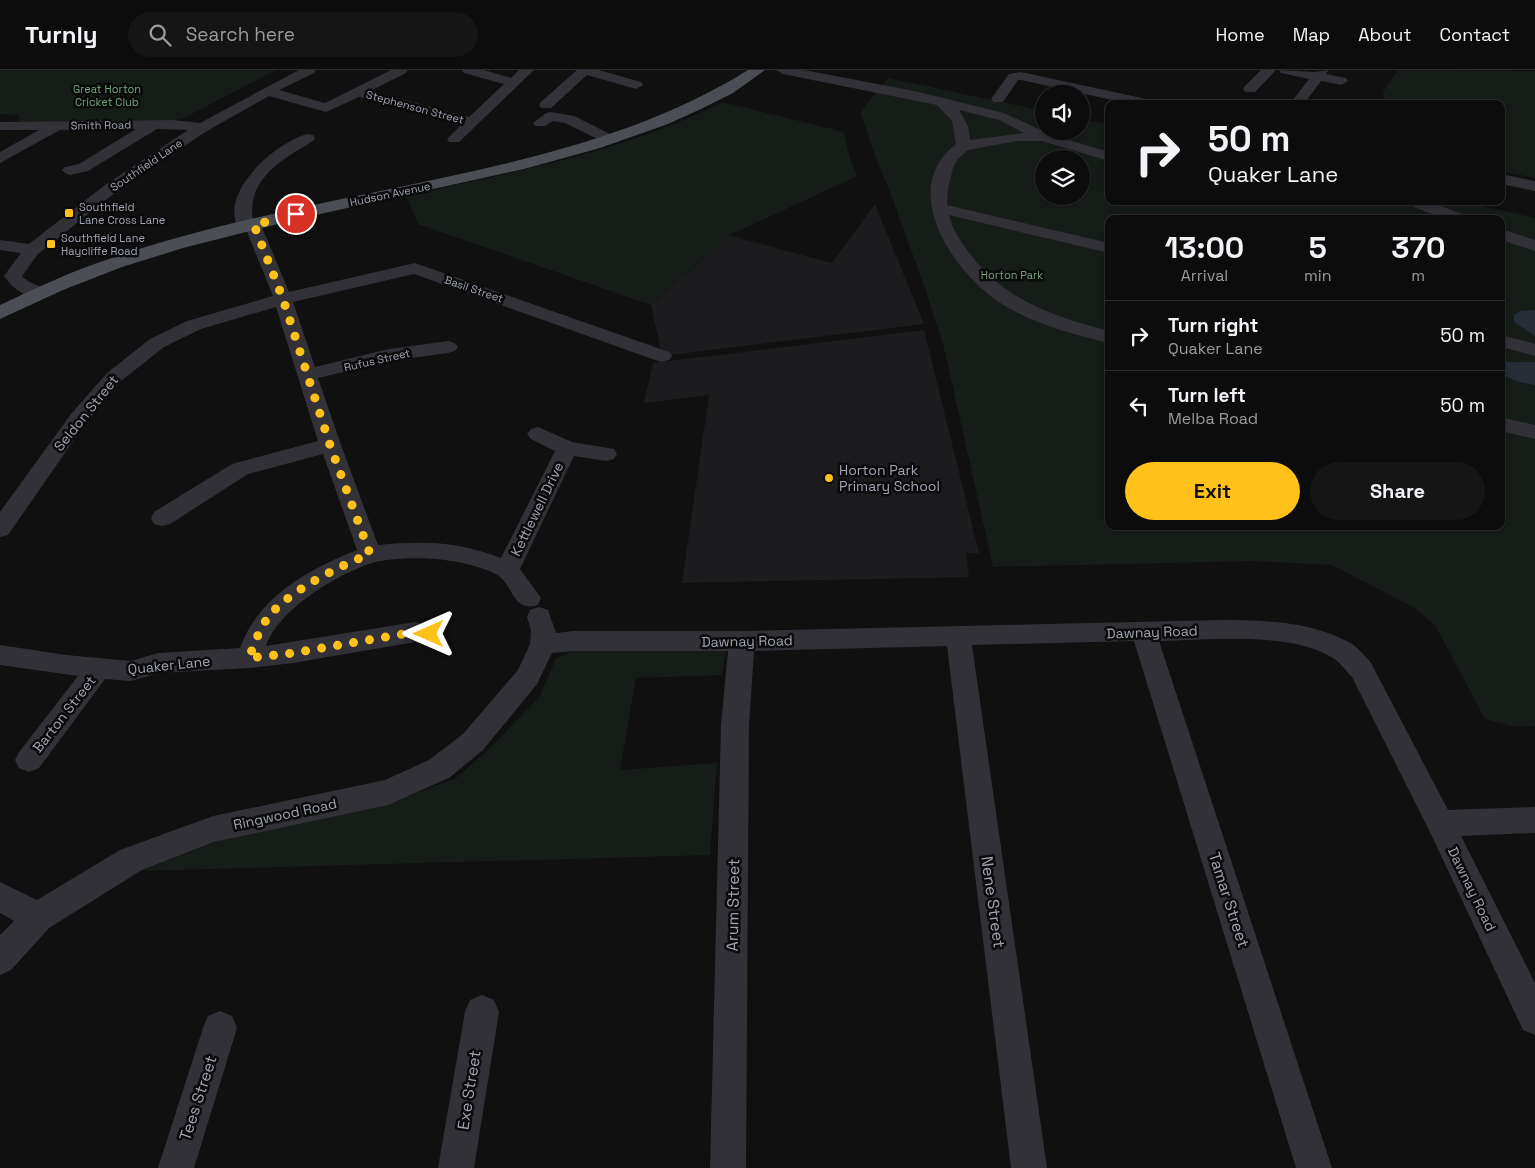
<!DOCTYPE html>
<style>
body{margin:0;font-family:"Space Grotesk",sans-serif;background:#151516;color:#f1f3f6;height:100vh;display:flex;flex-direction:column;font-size:19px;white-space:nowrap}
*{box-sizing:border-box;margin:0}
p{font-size:16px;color:#9a9b9d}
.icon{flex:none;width:28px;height:28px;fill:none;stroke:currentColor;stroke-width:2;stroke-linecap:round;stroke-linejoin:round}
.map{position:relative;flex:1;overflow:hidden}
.sheet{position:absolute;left:1105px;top:145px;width:400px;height:315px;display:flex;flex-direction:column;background:#0c0c0d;border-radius:10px;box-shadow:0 2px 8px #0003,0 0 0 1px #2c2c2e}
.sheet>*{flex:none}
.banner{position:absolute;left:1105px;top:30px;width:400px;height:105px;border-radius:10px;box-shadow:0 2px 8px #0003,0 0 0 1px #2c2c2e;background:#0c0c0d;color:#f1f3f6;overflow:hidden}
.buttons{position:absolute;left:1035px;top:15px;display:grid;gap:10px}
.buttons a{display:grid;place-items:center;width:55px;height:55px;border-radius:50%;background:#0c0c0d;box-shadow:0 2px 8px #0003,0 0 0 1px #2c2c2e;font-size:25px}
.pin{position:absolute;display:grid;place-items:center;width:42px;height:42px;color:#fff;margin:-21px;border:2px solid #fff;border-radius:50%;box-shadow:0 1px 5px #0007}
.me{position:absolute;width:55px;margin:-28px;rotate:270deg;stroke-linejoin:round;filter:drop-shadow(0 0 4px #0008)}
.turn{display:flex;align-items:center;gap:18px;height:105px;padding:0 20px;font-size:22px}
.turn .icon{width:65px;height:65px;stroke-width:2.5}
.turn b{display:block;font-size:35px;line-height:42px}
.eta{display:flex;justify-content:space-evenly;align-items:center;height:85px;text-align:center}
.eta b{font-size:30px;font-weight:700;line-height:35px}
.button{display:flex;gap:10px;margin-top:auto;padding:10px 20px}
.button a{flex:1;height:58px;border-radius:30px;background:#ffc11a;color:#111;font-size:20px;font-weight:700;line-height:58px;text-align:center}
.button a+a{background:#151516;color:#f1f3f6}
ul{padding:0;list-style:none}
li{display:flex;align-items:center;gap:15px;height:70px;padding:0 20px;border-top:1px solid #2c2c2e}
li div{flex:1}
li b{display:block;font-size:19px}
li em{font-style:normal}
header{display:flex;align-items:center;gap:30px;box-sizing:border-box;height:70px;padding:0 25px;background:#0c0c0d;border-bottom:1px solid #2c2c2e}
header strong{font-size:24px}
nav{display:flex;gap:28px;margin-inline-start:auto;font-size:18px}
.search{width:350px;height:45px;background:#151516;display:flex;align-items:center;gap:12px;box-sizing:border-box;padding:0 18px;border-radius:28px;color:#9a9b9d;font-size:19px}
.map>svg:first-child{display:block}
.built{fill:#1c1c1e}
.green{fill:#161c17;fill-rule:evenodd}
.water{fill:#262d36}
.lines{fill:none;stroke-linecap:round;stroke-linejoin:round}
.street{fill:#313137;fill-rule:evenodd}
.primary{fill:#4c4e56;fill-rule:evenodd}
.route{stroke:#ffc11a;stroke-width:9;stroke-dasharray:0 16.2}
.poi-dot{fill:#ffc11a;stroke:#0b0b0c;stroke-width:2}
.labels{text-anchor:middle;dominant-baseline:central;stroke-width:5;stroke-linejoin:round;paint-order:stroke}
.far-park-label{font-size:11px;fill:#75a07a;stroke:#0b0b0c}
.far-street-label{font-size:11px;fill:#a0a4b3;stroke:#0b0b0c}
.far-poi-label{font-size:11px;fill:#a0a4b3;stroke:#0b0b0c;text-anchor:start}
.street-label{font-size:14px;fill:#a0a4b3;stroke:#0b0b0c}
.poi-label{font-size:14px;fill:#a0a4b3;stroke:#0b0b0c;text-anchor:start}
.near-street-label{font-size:16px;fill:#a0a4b3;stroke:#0b0b0c}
</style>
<header>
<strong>Turnly</strong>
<div class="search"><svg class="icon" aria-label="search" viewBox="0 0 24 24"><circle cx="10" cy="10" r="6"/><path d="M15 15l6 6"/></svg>Search here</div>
<nav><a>Home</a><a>Map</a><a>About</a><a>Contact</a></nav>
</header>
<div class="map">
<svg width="1535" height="1098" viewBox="0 0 1535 1098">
<rect width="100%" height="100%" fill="#101011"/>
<g class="built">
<polygon points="875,134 924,254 662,286 651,235 728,166 832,193"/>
<polygon points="924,260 979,483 966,483 969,507 682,513 709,325 644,333 653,293"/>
</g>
<g class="green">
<polygon points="0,0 276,0 182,49 173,50 19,52 19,45 0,44"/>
<polygon points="1398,0 1535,1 1535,108 1501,101 1501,34 1384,34 1383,22"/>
<path d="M 888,8 L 1044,41 L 1044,61 L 1081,61 L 1081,49 L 1109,55 L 1109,131 L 1459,131 L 1535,148 L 1535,656 L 1516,657 L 1485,649 L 1435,555 L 1413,537 L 1332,495 L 1253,491 L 993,497 L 944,278 L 926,221 L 891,125 L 876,88 L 860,42 ZM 1044,89 L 1081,89 L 1081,126 L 1044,126 ZM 1109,149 L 1501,149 L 1501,456 L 1109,456 Z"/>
<path d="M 723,32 L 844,62 L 849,85 L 857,106 L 730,165 L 832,193 L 728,166 L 651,235 L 418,154 L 406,126 C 514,102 623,82 723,32 Z"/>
<polygon points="726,580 722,605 636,608 620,700 717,693 710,785 141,801 223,769 385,735 456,708 489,679 540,626 556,588 574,581"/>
</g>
<g class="water">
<polygon points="1535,240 1535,266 1514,252 1514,245 1520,241"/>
<path d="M 1504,292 L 1535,292 L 1535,315 C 1522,313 1511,311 1501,302 L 1501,294 Z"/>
</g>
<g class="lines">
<g class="street">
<path d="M 299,0 L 316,0 L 314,3 L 279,20 L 325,33 L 391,0 L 408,0 L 406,3 L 370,21 L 469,47 L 504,14 L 464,3 L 462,0 L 484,0 L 511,8 L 519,0 L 534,0 L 459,72 L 449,72 L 447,69 L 462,54 L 359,27 L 326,42 L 269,26 L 207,61 L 117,121 L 38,184 L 22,206 C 30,215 41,214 47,222 L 44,226 C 27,230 13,219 4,206 L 21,183 L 0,180 L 0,170 L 29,174 L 105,115 L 188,60 L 157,59 L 88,101 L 70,105 L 65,103 L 62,100 L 65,97 L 79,94 L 136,59 L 60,60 L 0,93 L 0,82 L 39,60 L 0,60 L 0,52 L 173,50 L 200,53 Z"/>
<polygon points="577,0 599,0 641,12 643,15 636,19 587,5 551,38 541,38 539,35 541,32"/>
<path d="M 776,0 L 804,0 L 914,21 L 1004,43 L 1052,65 L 1109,82 L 1109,91 L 1042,71 L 1017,71 L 968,80 L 958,89 L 953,98 L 948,119 L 947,135 L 1109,173 L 1109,183 L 949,145 C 953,161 961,172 971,185 C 1005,231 1056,247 1109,261 L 1109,273 C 1072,264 1034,254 1002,234 C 955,205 896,120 956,74 L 952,51 L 937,35 L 783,4 ZM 959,40 L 999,50 L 1024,63 L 970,70 L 968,56 Z"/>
<polygon points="1261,0 1276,0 1255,22 1245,22 1243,19 1245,16"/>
<polygon points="1279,0 1314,2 1329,0 1326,4 1346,8 1348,11 1341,15 1321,11 1304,34 1290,34 1309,9 1281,3"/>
<polygon points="1021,2 1151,30 1158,34 1130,34 1021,10 1018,10 1003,32 993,32 991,29 1009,4"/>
<polygon points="551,42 574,46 616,67 618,70 616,73 606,73 565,53 553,51 545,56 535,56 533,53 546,43"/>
<path d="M 308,64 L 313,65 L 315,68 L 313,71 C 283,89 246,109 253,150 L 259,151 L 261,155 L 289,222 L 415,193 L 669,282 L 672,286 L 669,290 L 662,292 L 655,290 L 414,204 L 293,232 L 315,297 L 389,279 L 448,271 L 455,273 L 458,277 L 455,281 L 448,283 L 389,291 L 318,308 L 341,375 L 378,475 C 426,471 455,471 501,488 L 555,381 L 531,369 L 527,364 L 531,359 L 538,357 L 572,372 L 614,379 L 617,384 L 614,389 L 606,391 L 574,386 L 520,499 L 541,528 L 538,535 C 513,542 514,518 499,506 C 488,498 457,491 444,490 C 427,487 387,488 372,493 C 337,504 278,540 266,576 L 415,552 L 438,557 L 442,564 L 438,571 L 429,574 L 415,572 L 293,593 L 249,598 L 158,603 L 131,611 L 105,609 L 39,698 L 29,702 L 19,698 L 15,690 L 19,682 L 78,606 L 0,595 L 0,575 L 66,585 L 131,591 L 158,583 L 240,578 C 258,527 309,499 357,480 L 323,384 L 248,404 L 170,454 L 162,456 L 154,454 L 151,448 L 154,442 L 232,394 L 318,371 L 276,237 L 201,259 L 164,277 L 121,311 L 85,354 L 8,465 L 0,467 L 0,442 L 71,344 L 107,303 L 150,269 L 187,251 L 273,226 L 247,162 L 240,161 C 215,124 277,71 308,64 Z"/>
<polygon points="1501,104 1535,111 1535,121 1501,114"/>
<polygon points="1404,131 1428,131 1467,146 1469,149 1445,149 1406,134"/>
<polygon points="1501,159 1535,170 1535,181 1501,170"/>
<polygon points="1501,265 1535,274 1535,286 1501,277"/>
<polygon points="1501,347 1535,355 1535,369 1501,361"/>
<path d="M 539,537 L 548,540 L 556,563 L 574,561 L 742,561 L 1220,550 C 1264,550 1313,551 1352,574 C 1359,579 1365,586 1371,593 L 1448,740 L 1535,737 L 1535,763 L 1461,766 L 1535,913 L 1535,965 L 1523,960 L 1430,762 L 1352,607 C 1346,601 1341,593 1333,588 C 1288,561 1211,570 1159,571 L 1332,1098 L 1296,1098 L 1134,571 L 972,575 L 1047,1098 L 1011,1098 L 947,576 L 754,581 L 749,655 L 746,1098 L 710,1098 L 721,655 L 728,581 L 574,581 L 552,583 L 537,614 L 483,680 L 449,708 L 388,735 L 214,772 L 142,800 L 49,858 L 11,900 L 0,905 L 0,865 L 14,851 L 0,843 L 0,812 L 37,830 L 120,780 L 213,746 L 385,710 L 429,690 L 463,664 L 518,600 L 530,574 L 531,560 L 527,547 L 530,540 Z"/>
<polygon points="482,925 494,930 499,942 474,1098 438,1098 465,942 470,930"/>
<polygon points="220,941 232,946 237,958 194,1098 158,1098 203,958 208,946"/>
</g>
<path class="primary" d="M 748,0 L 765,0 L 733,23 L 701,39 L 668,54 L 600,78 L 524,99 L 302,148 L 183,178 L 122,197 L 63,220 L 0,249 L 0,235 C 36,218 72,201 109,189 C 193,160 280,142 366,124 C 498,96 632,72 748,0 Z"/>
</g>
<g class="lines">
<path class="route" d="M 296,144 L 254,155 L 283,229 L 330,375 L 370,484 C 338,497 292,519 269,546 C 260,558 254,574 249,588 L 293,583 L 415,562 L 429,564"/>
</g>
<g class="poi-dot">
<rect x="64" y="138" width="10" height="10" rx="2.5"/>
<rect x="46" y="169" width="10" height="10" rx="2.5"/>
<circle cx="829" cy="408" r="5"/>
</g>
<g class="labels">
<g class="far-park-label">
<text x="107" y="19">Great Horton<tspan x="107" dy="13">Cricket Club</tspan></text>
<text x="1012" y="205">Horton Park</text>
</g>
<g class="far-street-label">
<text transform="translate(415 37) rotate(15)">Stephenson Street</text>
<text transform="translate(101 55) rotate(-1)">Smith Road</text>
<text transform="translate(146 95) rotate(-34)">Southfield Lane</text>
<text transform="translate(390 124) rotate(-12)">Hudson Avenue</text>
<text transform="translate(474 219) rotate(19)">Basil Street</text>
<text transform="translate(377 290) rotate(-13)">Rufus Street</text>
</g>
<g class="far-poi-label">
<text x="79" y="137">Southfield<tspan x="79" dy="13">Lane Cross Lane</tspan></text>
<text x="61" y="168">Southfield Lane<tspan x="61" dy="13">Haycliffe Road</tspan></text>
</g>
<g class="street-label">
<text transform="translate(86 343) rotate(-51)">Seldon Street</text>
<text transform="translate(537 439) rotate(-64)">Kettlewell Drive</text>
<text transform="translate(1152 562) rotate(-2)">Dawnay Road</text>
<text transform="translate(747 571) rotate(-1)">Dawnay Road</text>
<text transform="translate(169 595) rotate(-6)">Quaker Lane</text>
<text transform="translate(64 644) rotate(-52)">Barton Street</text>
<text transform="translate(285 744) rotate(-12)">Ringwood Road</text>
<text transform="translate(1472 819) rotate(64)">Dawnay Road</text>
</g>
<g class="poi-label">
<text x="839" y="400">Horton Park<tspan x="839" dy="16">Primary School</tspan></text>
</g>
<g class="near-street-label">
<text transform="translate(1229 830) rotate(72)">Tamar Street</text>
<text transform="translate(993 832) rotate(82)">Nene Street</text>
<text transform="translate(733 835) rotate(-89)">Arum Street</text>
<text transform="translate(469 1020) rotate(-81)">Exe Street</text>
<text transform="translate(198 1028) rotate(-72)">Tees Street</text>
</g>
</g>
</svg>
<div class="buttons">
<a><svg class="icon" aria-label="sound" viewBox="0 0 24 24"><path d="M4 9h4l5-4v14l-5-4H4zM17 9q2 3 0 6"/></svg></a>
<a><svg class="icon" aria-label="layers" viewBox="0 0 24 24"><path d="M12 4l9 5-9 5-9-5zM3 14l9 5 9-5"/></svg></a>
</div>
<div class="pin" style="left:296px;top:144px;background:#d93025"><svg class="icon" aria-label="arrive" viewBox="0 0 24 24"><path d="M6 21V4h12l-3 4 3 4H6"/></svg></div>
<svg class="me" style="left:429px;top:564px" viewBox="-20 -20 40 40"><path d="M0-17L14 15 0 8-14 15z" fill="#ffc11a" stroke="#fff" stroke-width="4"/></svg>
<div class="banner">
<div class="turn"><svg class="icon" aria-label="right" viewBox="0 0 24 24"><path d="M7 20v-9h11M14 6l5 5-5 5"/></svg><div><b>50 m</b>Quaker Lane</div></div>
</div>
<section class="sheet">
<div class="eta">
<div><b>13:00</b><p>Arrival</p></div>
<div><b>5</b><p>min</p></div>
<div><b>370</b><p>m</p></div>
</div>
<ul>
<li><svg class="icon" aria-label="right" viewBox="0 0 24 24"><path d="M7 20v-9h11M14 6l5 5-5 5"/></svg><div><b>Turn right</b><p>Quaker Lane</p></div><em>50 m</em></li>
<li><svg class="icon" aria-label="left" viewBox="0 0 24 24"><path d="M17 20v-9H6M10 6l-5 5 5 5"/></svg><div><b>Turn left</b><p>Melba Road</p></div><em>50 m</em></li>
</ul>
<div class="button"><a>Exit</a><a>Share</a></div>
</section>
</div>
